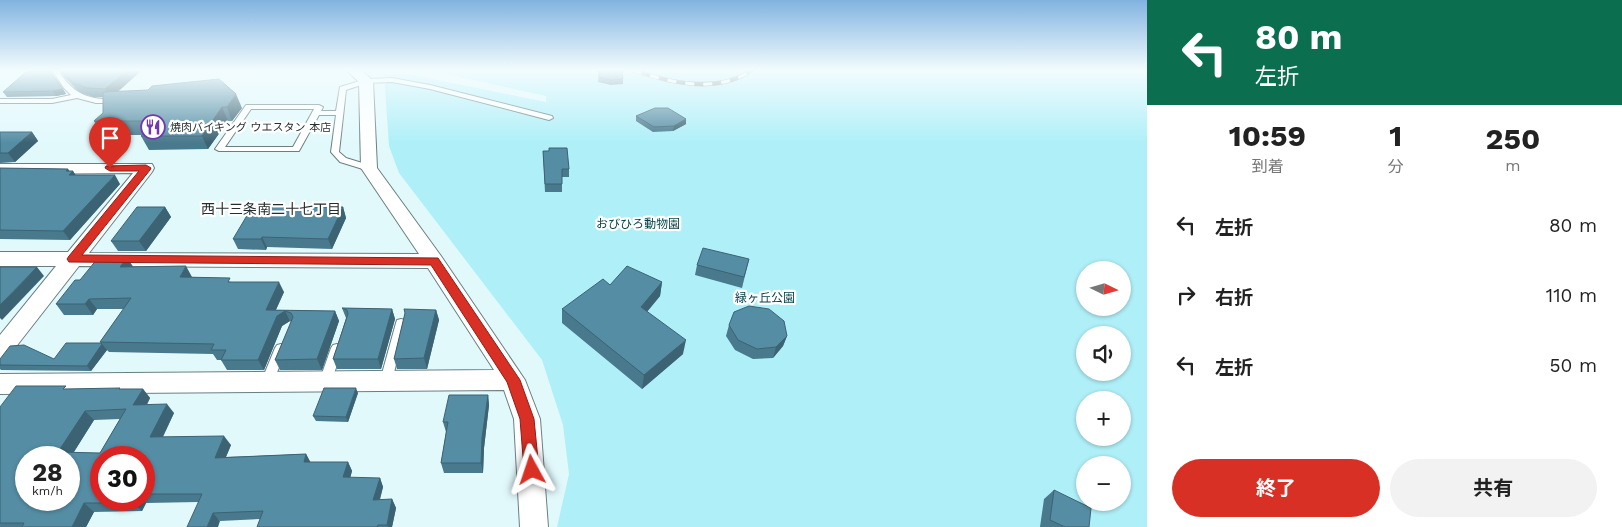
<!DOCTYPE html>
<html lang="ja">
<meta charset="utf-8">
<style>
body{margin:0;font-family:"Work Sans","Noto Sans JP",sans-serif;background:#f2f2f2;color:#222;height:100vh;display:flex;flex-direction:column;font-size:19px;white-space:nowrap}
*{box-sizing:border-box;margin:0}
p{font-size:16px;color:#767676}
.icon{flex:none;width:28px;height:28px;fill:none;stroke:currentColor;stroke-width:2;stroke-linecap:round;stroke-linejoin:round}
.map{position:relative;flex:1;overflow:hidden}
.sheet{display:flex;flex-direction:column;background:#fff;width:475px}
.sheet>*{flex:none}
.hud{background:#0b6e4f;color:#fff;overflow:hidden}
.needle{width:32px;rotate:95deg}
.tools{position:absolute;left:1076px;top:261px;display:grid;gap:10px}
.tools a{display:grid;place-items:center;width:55px;height:55px;border-radius:50%;background:#fff;box-shadow:0 1px 4px #0004;font-size:25px}
.speed{position:absolute;left:15px;top:446px;display:flex;gap:10px;font-size:25px;font-weight:700;text-align:center}
.speed>*{display:grid;place-content:center;width:65px;height:65px;border-radius:50%;background:#fff;box-shadow:0 1px 4px #0004;line-height:1}
.speed small{font-size:12px;font-weight:400}
.speed .limit{border:8px solid #d22;background:#fff;color:#111}
.pin{position:absolute;display:grid;place-items:center;width:42px;height:42px;color:#fff;margin:-51px -21px;border-radius:50% 50% 50% 0;rotate:-45deg;box-shadow:0 0 5px #0007}
.pin .icon{rotate:45deg}
.me{position:absolute;width:55px;margin:-28px;rotate:355deg;stroke-linejoin:round;filter:drop-shadow(0 0 4px #0008)}
.turn{display:flex;align-items:center;gap:18px;height:105px;padding:0 25px;font-size:22px}
.turn .icon{width:65px;height:65px;stroke-width:2.5}
.turn b{display:block;font-size:35px;line-height:42px}
.eta{display:flex;justify-content:space-evenly;align-items:center;height:85px;text-align:center}
.eta b{font-size:30px;font-weight:700;line-height:35px}
.button{display:flex;gap:10px;margin-top:auto;padding:10px 25px}
.button a{flex:1;height:58px;border-radius:30px;background:#d93025;color:#fff;font-size:20px;font-weight:700;line-height:58px;text-align:center}
.button a+a{background:#f2f2f2;color:#222}
ul{padding:0;list-style:none}
li{display:flex;align-items:center;gap:15px;height:70px;padding:0 25px}
li div{flex:1}
li b{display:block;font-size:19px}
li em{font-style:normal}
main{display:flex;flex:1;min-height:0}
.map>svg:first-child{display:block}
.green{fill:#afeff8;fill-rule:evenodd}
.lines{fill:none;stroke-linecap:round;stroke-linejoin:round}
.service-casing{stroke:#6a7f81;stroke-width:2}
.minor-casing{stroke:#6a7f81;stroke-width:2}
.service{fill:#fff;fill-rule:evenodd}
.minor{fill:#fff;fill-rule:evenodd}
.rail-casing{stroke:#6a787a;stroke-width:4.5}
.rail{stroke:#fff;stroke-width:3;stroke-dasharray:9;stroke-linecap:butt}
.wall{fill:#49798d;fill-rule:evenodd}
.shaded-wall{fill:#3c6373}
.building{fill:#558da4;stroke:#3c6373;fill-rule:evenodd}
.route{fill:#d93025;stroke:#8d1f18}
.labels{text-anchor:middle;dominant-baseline:central;stroke-width:4.5;stroke-linejoin:round;paint-order:stroke}
.far-poi-label{font-size:11px;fill:#252e2f;stroke:#fff;text-anchor:start}
.park-label{font-size:12px;fill:#003e45;stroke:#fff}
.neighbourhood-label{font-size:14px;fill:#252e2f;stroke:#fff}
</style>
<main>
<div class="map">
<svg width="1147" height="527" viewBox="0 0 1147 527">
<rect width="100%" height="100%" fill="#e2f9fc"/>
<path class="green" d="M 428,70 L 1147,70 L 1147,527 L 557,527 L 569,474 L 563,425 L 542,360 L 399,173 L 389,146 L 384,74 L 408,74 L 546,102 L 546,96 ZM 1085,270 L 1122,270 L 1122,308 L 1085,308 ZM 1085,335 L 1122,335 L 1122,372 L 1085,372 ZM 1085,400 L 1122,400 L 1122,438 L 1085,438 ZM 1085,465 L 1122,465 L 1122,502 L 1085,502 Z"/>
<g class="lines">
<g class="service-casing">
<g id="service">
<path d="M 52,70 L 58,70 C 69,88 82,98 104,99 C 110,99 115,98 120,101 L 116,103 L 96,103 L 77,98 L 52,103 L 0,103 L 0,99 L 52,99 L 71,95 L 64,88 Z"/>
<path d="M 392,78 L 430,85 L 552,116 L 553,118 L 549,120 L 430,89 L 392,82 L 367,83 L 346,90 L 339,152 L 346,158 L 372,166 L 372,170 L 366,170 L 340,162 L 331,152 L 336,115 L 319,115 L 299,151 L 219,151 L 215,149 L 246,105 L 319,105 L 323,107 L 321,111 L 336,111 L 340,87 L 366,79 ZM 251,109 L 314,109 L 293,147 L 225,147 Z"/>
<polygon points="401,319 405,320 406,323 392,381 390,384 386,386 382,384 380,381 396,323 397,320"/>
<polygon points="281,344 285,345 287,348 273,382 271,385 267,387 263,385 261,382 275,348 277,345"/>
<polygon points="337,344 341,345 343,348 331,382 329,385 325,387 321,385 319,382 331,348 333,345"/>
</g>
</g>
<g class="minor-casing">
<polygon id="minor" points="346,70 361,70 373,81 377,168 441,256 525,380 540,419 548,527 520,527 514,419 504,390 0,394 0,374 494,370 428,268 79,266 8,357 0,360 0,335 56,266 0,266 0,252 68,252 133,173 0,174 0,164 152,164 154,168 152,172 89,253 419,254 361,168 359,82"/>
</g>
<use href="#service" class="service"/>
<use href="#minor" class="minor"/>
<g class="rail-casing">
<path id="rail" d="M 633,70 C 670,83 718,94 752,70"/>
</g>
<use href="#rail" class="rail"/>
</g>
<g class="wall">
<polygon points="60,70 142,70 118,91 242,108 232,121 228,121 208,149 149,150 141,136 143,135 102,135 94,121 103,113 103,97 93,97 79,92 63,76"/>
<polygon points="599,70 623,79 623,84 611,85 598,82"/>
<polygon points="63,89 66,94 56,96 7,97 3,92"/>
<polygon points="636,116 686,119 686,124 673,131 653,132 636,121"/>
<polygon points="0,132 32,132 38,141 15,162 0,163"/>
<polygon points="543,151 569,169 569,177 562,177 562,192 545,192"/>
<polygon points="0,168 68,169 69,171 73,171 75,175 120,184 70,240 0,239"/>
<polygon points="165,207 171,217 146,251 118,251 111,241"/>
<polygon points="343,207 346,218 332,249 267,247 266,250 238,249 233,239"/>
<polygon points="127,258 133,267 192,277 232,282 284,292 276,310 335,311 339,321 322,370 280,370 275,360 291,322 290,321 282,326 264,370 227,370 221,360 217,360 213,354 109,352 107,350 91,371 1,370 0,369 0,359 54,359 101,343 100,342 124,309 97,309 93,315 64,315 56,304 80,280"/>
<polygon points="749,259 742,288 695,275 697,265"/>
<polygon points="662,282 660,296 647,312 683,354 642,389 562,323 562,309 610,285"/>
<polygon points="342,308 392,309 395,319 381,369 337,369 333,359 346,318"/>
<polygon points="436,310 439,320 427,369 397,369 394,359 405,313"/>
<polygon points="729,325 787,336 783,346 773,358 753,359 735,350 726,336"/>
<path d="M 69,389 L 143,389 L 150,398 L 147,405 L 174,413 L 163,437 L 231,445 L 226,457 L 306,454 L 310,462 L 348,462 L 352,471 L 350,478 L 380,478 L 383,487 L 380,500 L 392,499 L 396,508 L 392,527 L 257,527 L 260,519 L 220,521 L 198,502 L 146,503 L 142,511 L 94,512 L 86,527 L 0,527 L 0,407 ZM 120,419 L 100,453 L 73,453 L 94,420 ZM 144,458 L 144,500 L 101,500 Z"/>
<polygon points="358,393 348,422 316,421 313,416"/>
<polygon points="488,395 489,405 484,448 483,473 444,473 441,463 446,432 443,422"/>
<polygon points="1054,490 1089,527 1040,527 1044,499"/>
</g>
<g class="shaded-wall">
<polygon points="128,70 142,70 111,98 105,89"/>
<polygon points="63,89 66,94 56,96 53,91"/>
<polygon points="236,94 242,108 232,121 227,107"/>
<polygon points="222,107 228,121 208,149 202,136"/>
<polygon points="686,119 686,124 673,131 674,126"/>
<polygon points="32,132 38,141 15,162 8,153"/>
<polygon points="68,169 71,173 73,171 79,180 75,184 66,171"/>
<polygon points="115,175 120,184 70,240 63,231"/>
<polygon points="165,207 171,217 146,251 139,241"/>
<polygon points="343,207 346,218 332,249 328,239"/>
<polygon points="262,237 267,247 266,250 261,239"/>
<polygon points="127,258 134,268 120,267"/>
<polygon points="186,266 192,277 186,287 180,277"/>
<polygon points="37,267 44,276 2,320 0,318 0,305"/>
<polygon points="279,282 284,292 271,320 266,310"/>
<polygon points="662,282 660,296 639,321 641,307"/>
<polygon points="89,299 97,309 93,315 85,304"/>
<polygon points="392,309 395,319 381,369 378,359"/>
<polygon points="436,310 439,320 427,369 424,358"/>
<polygon points="285,311 290,321 282,326 264,370 258,360 277,316"/>
<polygon points="335,311 339,321 322,370 317,359"/>
<polygon points="787,336 783,346 773,358 776,347"/>
<polygon points="686,340 683,354 642,389 644,375"/>
<polygon points="102,344 107,350 91,371 87,366"/>
<polygon points="356,388 358,393 348,422 346,417"/>
<polygon points="143,389 150,398 141,414 133,405"/>
<polygon points="488,395 489,405 484,448 483,473 481,463 482,438"/>
<polygon points="167,404 174,413 158,446 150,437"/>
<polygon points="85,411 94,420 69,460 58,452"/>
<polygon points="224,436 231,445 222,466 215,458"/>
<polygon points="306,454 311,463 304,462"/>
<polygon points="348,462 352,471 348,486 343,477"/>
<polygon points="380,478 383,487 377,508 373,500"/>
<polygon points="392,499 396,508 392,527 388,527 387,525"/>
<polygon points="135,500 143,500 146,503 142,511 133,503"/>
<polygon points="84,503 94,512 86,527 72,527"/>
<polygon points="213,513 220,521 218,527 207,527"/>
</g>
<g class="building">
<polygon points="61,70 128,70 105,89 87,88 74,83"/>
<polygon points="599,70 622,70 623,79 611,80 599,77"/>
<polygon points="50,71 63,89 53,91 3,92 26,72"/>
<polygon points="219,79 236,94 227,107 222,107 202,136 141,136 155,121 94,121 103,113 103,92 148,90 152,86"/>
<polygon points="655,108 668,108 686,119 674,126 654,127 636,116"/>
<polygon points="0,132 32,132 8,153 0,153"/>
<polygon points="549,148 567,148 569,169 562,169 562,184 545,184 543,151 549,151"/>
<polygon points="0,168 68,169 66,171 73,171 69,175 115,175 63,231 0,230"/>
<polygon points="137,207 165,207 139,241 111,241"/>
<polygon points="252,207 343,207 328,239 262,237 261,239 233,239"/>
<polygon points="703,248 749,259 744,277 697,265"/>
<polygon points="98,258 127,258 120,267 186,266 180,277 230,278 228,282 279,282 266,310 335,311 317,359 275,360 293,317 291,313 285,311 277,316 258,360 221,360 226,350 211,350 214,344 100,342 131,298 89,299 85,304 56,304 75,280 80,280"/>
<polygon points="627,266 662,282 641,307 686,340 644,375 562,309 603,279 610,285"/>
<polygon points="0,267 37,267 0,305"/>
<polygon points="749,306 769,309 784,321 787,336 776,347 757,349 738,340 729,325 734,312"/>
<polygon points="342,308 392,309 378,359 333,359 348,314 347,310"/>
<polygon points="404,309 436,310 424,358 394,359 405,313"/>
<polygon points="66,343 101,343 102,344 87,366 0,365 0,359 10,346 24,345 54,359"/>
<path d="M 16,386 L 66,386 L 63,389 L 120,388 L 119,389 L 143,389 L 133,405 L 167,404 L 150,437 L 224,436 L 215,458 L 306,454 L 304,462 L 348,462 L 343,477 L 380,478 L 373,500 L 392,499 L 387,525 L 378,525 L 377,527 L 257,527 L 263,511 L 213,513 L 207,527 L 187,527 L 202,494 L 144,494 L 144,458 L 101,458 L 101,500 L 135,500 L 133,503 L 84,503 L 72,527 L 22,527 L 24,523 L 0,523 L 0,407 ZM 126,409 L 100,453 L 58,452 L 85,411 ZM 26,458 L 69,458 L 69,500 L 26,500 Z"/>
<polygon points="324,388 356,388 346,417 313,416"/>
<polygon points="449,395 488,395 482,438 481,463 441,463 448,422 443,422"/>
<polygon points="1054,490 1091,508 1089,527 1065,527 1050,520"/>
</g>
<linearGradient id="sky" x2="0" y2="1"><stop stop-color="#81b3e0"/><stop offset="0.49" stop-color="#f2fcfe"/><stop offset="1" stop-color="#f2fcfe" stop-opacity="0"/></linearGradient>
<rect width="1147" height="143" fill="url(#sky)"/>
<polygon class="route" points="146,165 151,168 150,170 82,255 438,258 520,380 534,419 539,470 537,475 532,477 526,475 524,470 520,419 507,382 431,265 69,262 67,259 69,256 139,171 110,171 105,168 106,166"/>
<defs>
<g id="restaurant-ring" transform="scale(1.25)"><circle r="9.5" fill="#fff" stroke="#7238ae" stroke-width="1.5"/><path d="M-5-6h1v4h1v-4h1v4h1v-4h1v5L-1.5 .5V6h-2V.5L-5-1ZM5-6V6H3V1.5H1.5Q1.5-4 5-6Z" fill="#7238ae"/></g>
</defs>
<g fill-rule="evenodd">
<use href="#restaurant-ring" x="153" y="127"/>
</g>
<g class="labels">
<g class="far-poi-label">
<text x="170" y="127">焼肉バイキング ウエスタン 本店</text>
</g>
<g class="park-label">
<text x="638" y="224">おびひろ動物園</text>
<text x="765" y="298">緑ヶ丘公園</text>
</g>
<g class="neighbourhood-label">
<text x="271" y="209">西十三条南二十七丁目</text>
</g>
</g>
</svg>
<div class="tools">
<a><svg class="needle" viewBox="-14 -14 28 28"><path d="M0-13l5 13h-10z" fill="#e53935"/><path d="M0 13l5-13h-10z" fill="#767676"/></svg></a>
<a><svg class="icon" aria-label="sound" viewBox="0 0 24 24"><path d="M4 9h4l5-4v14l-5-4H4zM17 9q2 3 0 6"/></svg></a>
<a>+</a>
<a>−</a>
</div>
<div class="speed"><div>28<small>km/h</small></div><div class="limit">30</div></div>
<div class="pin" style="left:110px;top:168px;background:#d93025"><svg class="icon" aria-label="arrive" viewBox="0 0 24 24"><path d="M6 21V4h12l-3 4 3 4H6"/></svg></div>
<svg class="me" style="left:532px;top:470px" viewBox="-20 -20 40 40"><path d="M0-17L14 15 0 8-14 15z" fill="#d93025" stroke="#fff" stroke-width="4"/></svg>
</div>
<section class="sheet">
<div class="hud">
<div class="turn"><svg class="icon" aria-label="left" viewBox="0 0 24 24"><path d="M17 20v-9H6M10 6l-5 5 5 5"/></svg><div><b>80 m</b>左折</div></div>
</div>
<div class="eta">
<div><b>10:59</b><p>到着</p></div>
<div><b>1</b><p>分</p></div>
<div><b>250</b><p>m</p></div>
</div>
<ul>
<li><svg class="icon" aria-label="left" viewBox="0 0 24 24"><path d="M17 20v-9H6M10 6l-5 5 5 5"/></svg><div><b>左折</b></div><em>80 m</em></li>
<li><svg class="icon" aria-label="right" viewBox="0 0 24 24"><path d="M7 20v-9h11M14 6l5 5-5 5"/></svg><div><b>右折</b></div><em>110 m</em></li>
<li><svg class="icon" aria-label="left" viewBox="0 0 24 24"><path d="M17 20v-9H6M10 6l-5 5 5 5"/></svg><div><b>左折</b></div><em>50 m</em></li>
</ul>
<div class="button"><a>終了</a><a>共有</a></div>
</section>
</main>
